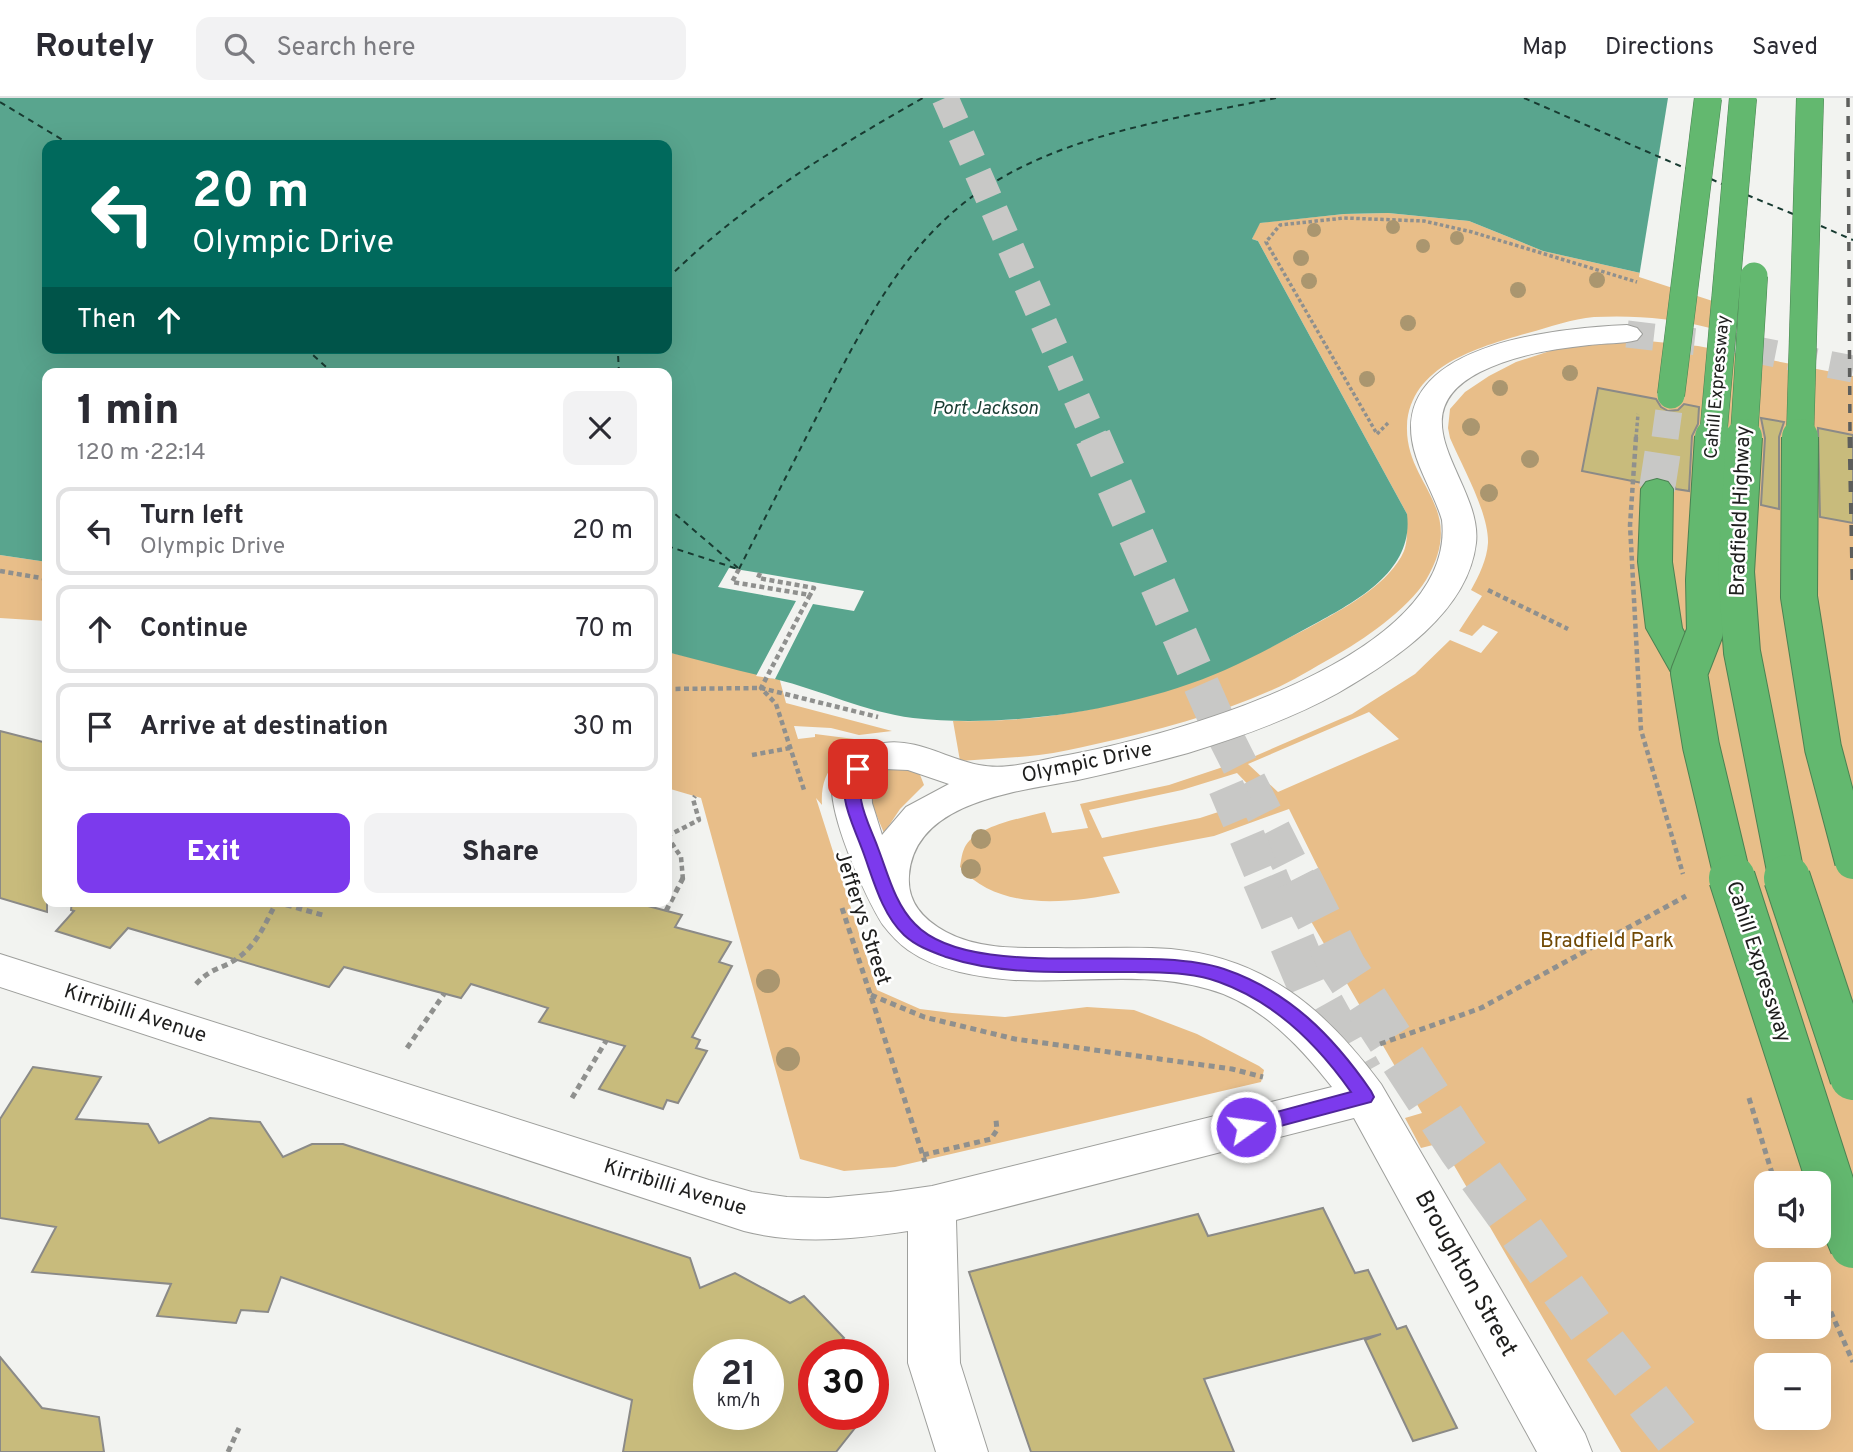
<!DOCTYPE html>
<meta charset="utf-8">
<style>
body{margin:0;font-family:Overpass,sans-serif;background:#f2f2f3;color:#2b2b33;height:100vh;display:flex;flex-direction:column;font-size:26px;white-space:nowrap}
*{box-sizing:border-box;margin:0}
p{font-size:23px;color:#7c7c81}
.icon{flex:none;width:38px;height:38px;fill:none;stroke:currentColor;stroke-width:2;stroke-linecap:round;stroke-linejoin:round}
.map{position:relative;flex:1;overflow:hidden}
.sheet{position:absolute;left:42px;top:270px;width:630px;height:539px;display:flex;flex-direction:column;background:#fff;border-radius:14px;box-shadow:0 7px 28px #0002}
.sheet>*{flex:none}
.hud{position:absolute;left:42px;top:42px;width:630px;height:214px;border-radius:14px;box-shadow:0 7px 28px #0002;background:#00695c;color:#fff;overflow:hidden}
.fabs{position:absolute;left:1754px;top:1073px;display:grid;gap:14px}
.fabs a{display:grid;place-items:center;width:77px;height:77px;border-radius:14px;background:#fff;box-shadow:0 7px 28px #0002;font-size:35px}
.speed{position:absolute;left:693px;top:1241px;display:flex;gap:14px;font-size:35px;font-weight:700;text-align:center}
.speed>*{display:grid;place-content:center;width:91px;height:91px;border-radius:50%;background:#fff;box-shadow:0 7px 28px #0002;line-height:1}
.speed small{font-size:18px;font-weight:400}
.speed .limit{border:10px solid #d22;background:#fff;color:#111}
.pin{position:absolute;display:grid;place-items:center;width:60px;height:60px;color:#fff;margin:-30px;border-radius:14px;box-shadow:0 4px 10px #0006}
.me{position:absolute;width:77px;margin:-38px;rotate:76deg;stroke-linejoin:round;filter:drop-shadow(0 0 5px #0008)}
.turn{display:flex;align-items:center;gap:24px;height:147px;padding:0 35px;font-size:32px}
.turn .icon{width:91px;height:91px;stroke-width:2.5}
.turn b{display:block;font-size:49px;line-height:60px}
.then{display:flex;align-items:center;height:66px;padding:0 35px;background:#0003;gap:14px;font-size:26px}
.round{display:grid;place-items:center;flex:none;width:74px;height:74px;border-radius:14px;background:#f2f2f3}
.summary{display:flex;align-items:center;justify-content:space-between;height:119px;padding:0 35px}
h1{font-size:42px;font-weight:800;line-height:52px}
.button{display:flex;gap:14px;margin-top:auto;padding:14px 35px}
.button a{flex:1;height:80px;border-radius:14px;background:#7c3aed;color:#fff;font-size:28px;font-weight:800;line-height:80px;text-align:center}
.button a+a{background:#f2f2f3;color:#2b2b33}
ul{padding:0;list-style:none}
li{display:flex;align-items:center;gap:21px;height:88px;margin:0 14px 10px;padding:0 21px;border:4px solid #e1e1e2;border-radius:14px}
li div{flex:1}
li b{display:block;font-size:26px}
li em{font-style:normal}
header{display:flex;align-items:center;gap:42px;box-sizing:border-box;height:98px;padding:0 35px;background:#fff;border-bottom:2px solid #e1e1e2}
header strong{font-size:33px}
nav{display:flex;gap:38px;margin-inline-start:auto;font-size:24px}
.search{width:490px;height:63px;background:#f2f2f3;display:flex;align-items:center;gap:18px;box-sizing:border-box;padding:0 24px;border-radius:14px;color:#7c7c81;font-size:26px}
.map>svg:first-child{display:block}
.green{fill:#e8be89;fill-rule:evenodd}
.water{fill:#59a58e;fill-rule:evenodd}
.pier{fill:#f2f3f0}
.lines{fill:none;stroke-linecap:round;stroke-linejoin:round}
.ferry{stroke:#183b31;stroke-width:2;stroke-dasharray:6 5;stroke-linecap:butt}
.building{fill:#c8bb7c;stroke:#8b8a87;stroke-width:2;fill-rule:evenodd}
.minor-tunnel{stroke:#c8c8c6;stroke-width:27;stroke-dasharray:27 14;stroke-linecap:butt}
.highway-tunnel-far2{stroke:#c8c8c6;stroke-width:27;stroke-dasharray:27 14;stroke-linecap:butt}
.highway-tunnel-far1{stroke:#c8c8c6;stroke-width:36;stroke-dasharray:36 18;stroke-linecap:butt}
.highway-tunnel{stroke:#c8c8c6;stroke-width:46;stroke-dasharray:46 24;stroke-linecap:butt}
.minor-casing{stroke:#9e9f9c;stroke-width:2}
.highway-casing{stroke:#4b8252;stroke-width:2}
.path-far2{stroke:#8f908e;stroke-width:3.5;stroke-dasharray:3.5 2.5;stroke-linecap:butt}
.path-far1{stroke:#8f908e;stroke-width:4.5;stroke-dasharray:5 3.5;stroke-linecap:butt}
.path{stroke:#8f908e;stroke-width:5;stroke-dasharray:6 4.5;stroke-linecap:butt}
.minor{fill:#fff;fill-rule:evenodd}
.highway{fill:#63b86f;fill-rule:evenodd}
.rail-far1{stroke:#5d5e5c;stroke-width:3.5;stroke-dasharray:9 9;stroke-linecap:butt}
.rail{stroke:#5d5e5c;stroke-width:5;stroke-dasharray:11 11;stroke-linecap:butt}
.highway-bridge-far2-casing{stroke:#4b8252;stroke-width:28;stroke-linecap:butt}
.highway-bridge-far1-casing{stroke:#4b8252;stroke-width:38;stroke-linecap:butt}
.highway-bridge-casing{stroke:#4b8252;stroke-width:48;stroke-linecap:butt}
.path-bridge-far2{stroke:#8f908e;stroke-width:3.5;stroke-dasharray:3.5 2.5;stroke-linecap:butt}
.path-bridge-far1{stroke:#8f908e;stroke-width:4.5;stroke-dasharray:5 3.5;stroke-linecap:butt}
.path-bridge{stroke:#8f908e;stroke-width:5;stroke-dasharray:6 4.5;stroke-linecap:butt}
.highway-bridge-far2{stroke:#63b86f;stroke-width:27}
.highway-bridge-far1{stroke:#63b86f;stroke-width:36}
.highway-bridge{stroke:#63b86f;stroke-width:46}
.tree{fill:#aa966f}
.route{fill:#7c3aed;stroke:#51269a;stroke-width:2}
.labels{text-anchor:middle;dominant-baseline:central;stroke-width:5;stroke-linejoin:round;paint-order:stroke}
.far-street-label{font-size:18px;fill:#1e1e1d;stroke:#fff}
.far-water-label{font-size:19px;font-style:italic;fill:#183b31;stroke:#fff}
.street-label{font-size:21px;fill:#1e1e1d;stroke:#fff}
.park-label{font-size:21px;fill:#704905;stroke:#fff}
.near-street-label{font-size:24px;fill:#1e1e1d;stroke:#fff}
</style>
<header>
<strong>Routely</strong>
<div class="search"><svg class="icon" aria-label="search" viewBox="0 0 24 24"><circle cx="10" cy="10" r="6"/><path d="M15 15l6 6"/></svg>Search here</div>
<nav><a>Map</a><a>Directions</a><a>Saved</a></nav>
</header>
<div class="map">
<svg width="1853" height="1354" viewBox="0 0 1853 1354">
<rect width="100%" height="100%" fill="#f2f3f0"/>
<g class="green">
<path d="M 1388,115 L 1469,123 L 1543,153 L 1645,176 L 1719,201 L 1710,230 C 1672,220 1634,217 1594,219 C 1572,221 1550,229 1528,235 C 1480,249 1410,267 1407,328 C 1405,388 1469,409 1426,482 C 1408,511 1362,543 1333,559 C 1313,570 1293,583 1272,592 C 1215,617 1156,633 1096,646 C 1077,650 1058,655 1039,657 C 1013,660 986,661 960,663 L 953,623 C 1087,626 1203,588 1319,524 C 1348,508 1390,485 1404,453 C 1408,443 1407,427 1407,416 L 1258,143 L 1252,141 L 1259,125 L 1344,116 Z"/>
<path d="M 1638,242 L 1698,248 L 1853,278 L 1853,1354 L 1621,1354 L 1441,1045 L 1421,1050 L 1405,1020 L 1422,1015 L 1301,806 L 1333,800 L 1289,711 L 1214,738 L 1103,759 L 1120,795 C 1068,805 999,814 960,769 C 961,763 962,753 966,747 C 980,727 1022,720 1045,714 L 1052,735 L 1088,730 L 1080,706 L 1169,687 L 1253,659 L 1352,616 L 1415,576 L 1450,542 L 1481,555 L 1498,534 L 1483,527 L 1472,538 L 1459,533 L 1482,498 L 1471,492 C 1479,478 1487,461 1488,445 C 1489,415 1462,368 1450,340 L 1448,330 L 1450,311 L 1465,294 L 1489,278 L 1516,264 L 1553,252 L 1594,244 ZM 1369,614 L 1399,641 L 1278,694 L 1248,666 ZM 1237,675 L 1261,700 L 1200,720 L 1102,740 L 1089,712 L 1182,692 ZM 1766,1085 L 1818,1085 L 1818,1138 L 1766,1138 ZM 1766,1176 L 1818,1176 L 1818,1228 L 1766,1228 ZM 1766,1267 L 1818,1267 L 1818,1320 L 1766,1320 Z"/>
<polygon points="0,457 47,464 47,523 0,520"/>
<path d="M 667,554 L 779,579 L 786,605 L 892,633 L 859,637 L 831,630 L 794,628 L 798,641 L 815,639 L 815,636 L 862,642 L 863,648 C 835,659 820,675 822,707 L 816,700 L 877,892 L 920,911 L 952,915 L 1005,919 L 1087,909 L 1134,912 L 1197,936 L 1259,968 L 1264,972 L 1261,984 L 895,1069 L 844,1073 L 800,1061 L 701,700 L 667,690 Z"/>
<polygon points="884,669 901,669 919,674 924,687 900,711 884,735 868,697 872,676"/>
</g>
<path class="water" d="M 0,0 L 1853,0 L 1645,176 L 1543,153 L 1469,123 L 1388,115 L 1344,116 L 1260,125 L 1252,141 L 1258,143 L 1407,416 C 1414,470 1362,500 1320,523 C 1289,540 1258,557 1225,572 C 1136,611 1010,631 913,620 C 865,614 821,592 775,581 C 739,573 703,563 667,554 L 667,275 L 47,275 L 47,464 L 0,457 ZM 47,47 L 667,47 L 667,250 L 47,250 Z"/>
<g class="pier">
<polygon points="1668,0 1853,0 1853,249 1639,179"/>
<polygon points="729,470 760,475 864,493 854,513 813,506 775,581 756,578 796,503 718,489"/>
</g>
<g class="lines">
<g class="ferry">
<polyline points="1524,0 1687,71"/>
<polyline points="0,4 71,47"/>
<polyline points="1711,81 1722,86"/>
<polyline points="1747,97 1793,116"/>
<polyline points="1821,128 1853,142"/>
<path d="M 667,181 C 743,106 831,52 923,0"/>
<polyline points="305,250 333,275"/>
<polyline points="619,275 618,256 621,250"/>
<polyline points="667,409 738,470"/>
<polyline points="667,448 738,471"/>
<path d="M 739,471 C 764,422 789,373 814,324 C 858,238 903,141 988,88 C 1073,34 1179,20 1276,0"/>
</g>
</g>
<g class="building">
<polygon points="1598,290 1656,301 1661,309 1668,313 1678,312 1684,306 1699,309 1698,326 1692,338 1689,393 1676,391 1669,381 1658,378 1642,385 1582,373"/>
<polygon points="1761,320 1784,324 1779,339 1779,411 1761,407 1765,340"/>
<polygon points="1818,330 1853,337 1853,425 1820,419"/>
<polygon points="0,633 47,645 47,814 0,800"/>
<polygon points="72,803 629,803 682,817 675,829 731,844 719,864 732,868 692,939 700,942 696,950 707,953 678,1005 667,1002 663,1011 599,991 625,948 539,924 548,910 471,886 461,900 344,869 329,889 128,830 110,850 56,833 74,813 71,812"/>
<path d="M 33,969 L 101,979 L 76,1021 L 148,1026 L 159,1045 L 210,1020 L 260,1024 L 283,1059 L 312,1046 L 343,1046 L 690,1160 L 700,1190 L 735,1175 L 790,1205 L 804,1198 L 844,1240 L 833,1249 L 837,1256 L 814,1256 L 814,1316 L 866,1316 L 836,1354 L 623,1354 L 632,1302 L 281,1179 L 268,1214 L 241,1212 L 236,1225 L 157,1218 L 171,1186 L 32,1174 L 56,1129 L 0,1120 L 0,1021 ZM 709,1256 L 768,1256 L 768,1316 L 709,1316 Z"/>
<polygon points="1323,1110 1355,1175 1368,1172 1397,1231 1406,1228 1457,1330 1413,1343 1365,1242 1381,1236 1204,1281 1234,1354 1031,1354 969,1174 1198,1116 1208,1138"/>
<polygon points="0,1259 42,1310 99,1319 104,1354 0,1354"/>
</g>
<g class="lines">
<polyline class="minor-tunnel" points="1627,236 1741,249 1853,271"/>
<g class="highway-tunnel-far2">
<polyline points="945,0 1094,340"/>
<polyline points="1665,340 1671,297"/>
</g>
<g class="highway-tunnel-far1">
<polyline points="1093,339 1214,616 1298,782"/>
<polyline points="1657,391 1665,339"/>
<polyline points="1226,689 1265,782"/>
</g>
<g class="highway-tunnel">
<polyline points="1265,780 1311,889 1360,977"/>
<polyline points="1298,780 1343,869 1461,1050 1597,1238 1689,1354"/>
</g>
<g class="minor-casing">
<path id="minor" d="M 1627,227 L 1637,230 L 1642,236 L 1637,242 C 1622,246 1605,245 1589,247 C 1552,251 1514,257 1480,274 C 1393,319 1483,384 1476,445 C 1468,515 1393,563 1338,595 C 1291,621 1240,639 1188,655 C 1152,665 1115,674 1078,682 C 1021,693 914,702 909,778 C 907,805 924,822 946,834 C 979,852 1021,850 1057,850 C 1095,851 1133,848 1171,851 C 1266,860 1326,912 1381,986 L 1585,1336 L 1592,1354 L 1537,1354 L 1354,1020 L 956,1122 L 960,1265 L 988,1354 L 936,1354 L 908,1265 L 908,1133 C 855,1141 798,1147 744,1133 L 0,889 L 0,856 L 709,1082 L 752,1094 L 787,1099 L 828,1100 L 890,1094 L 932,1088 L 1332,989 C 1300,948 1260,905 1208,891 C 1147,873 1077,885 1014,882 C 978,879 938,873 908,852 C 898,845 890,836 883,827 C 866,801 822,706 834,677 C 842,657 864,648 884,645 C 916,640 948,661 979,667 C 1008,673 1038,662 1068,657 C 1170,638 1458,560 1442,422 C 1434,395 1416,369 1412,342 C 1397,244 1561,230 1627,227 ZM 885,671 L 908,672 L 949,686 L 906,709 L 882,737 L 872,705 L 871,681 Z"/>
</g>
<g class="highway-casing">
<polygon id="highway" points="1657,381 1668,384 1673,391 1672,464 1682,530 1707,575 1702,583 1689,587 1676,583 1646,530 1638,464 1641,391 1646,384"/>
</g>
<polyline class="path-far2" points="1388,325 1377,336 1266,144 1280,127 1344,120 1424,123 1472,134 1637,184"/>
<g class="path-far1">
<polyline points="739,471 732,484 810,497 761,590 776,606 805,695"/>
<polyline points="0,473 47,481"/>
<polyline points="760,475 758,480 814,490 810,497"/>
<polyline points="1488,492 1568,531"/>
<polyline points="667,591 761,590 878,619"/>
<polyline points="752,657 790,650"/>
<polyline points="667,738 699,722 693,701 695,698"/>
<polyline points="667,738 681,759 683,782"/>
</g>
<g class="path">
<polyline points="276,804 326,818"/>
<polyline points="842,810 925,1064"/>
<polyline points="666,813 683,780"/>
<path d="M 196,886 C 213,868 222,872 239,859 C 258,845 266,824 277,803"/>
<polyline points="871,897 924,919 1015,941 1232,971 1263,979"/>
<polyline points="1380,946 1481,910 1686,798"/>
<polyline points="407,950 444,896"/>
<polyline points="572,1000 606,943"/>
<polyline points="923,1057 991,1041 997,1032 996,1022"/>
<polyline points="1818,1185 1853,1264"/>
<polyline points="228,1354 239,1330"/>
</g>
<use href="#minor" class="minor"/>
<use href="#highway" class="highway"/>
<polyline class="rail-far1" points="1848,0 1850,340"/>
<polyline class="rail" points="1850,339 1853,483"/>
<g class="highway-bridge-far2-casing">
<g id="highway-bridge-far2">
<polyline points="1671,297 1708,0"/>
<polyline points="1713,340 1743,0"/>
<polyline points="1744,340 1754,178"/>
<polyline points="1800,340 1810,0"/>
</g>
</g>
<g class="highway-bridge-far1-casing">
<g id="highway-bridge-far1">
<polyline points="1713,339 1704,482 1705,534 1689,575 1701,648 1733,782"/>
<polyline points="1744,339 1736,474 1742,554 1787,782"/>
<polyline points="1800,339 1799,499 1823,650 1853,763"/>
</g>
</g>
<g class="highway-bridge-casing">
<g id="highway-bridge">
<polyline points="1732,780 1842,1121 1853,1147"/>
<polyline points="1787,780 1853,979"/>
</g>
</g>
<polyline class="path-bridge-far2" points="1636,340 1638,316"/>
<polyline class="path-bridge-far1" points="1636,339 1630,427 1641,632 1683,776"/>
<polyline class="path-bridge" points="1749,1000 1775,1085"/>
<use href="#highway-bridge-far2" class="highway-bridge-far2"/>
<use href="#highway-bridge-far1" class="highway-bridge-far1"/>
<use href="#highway-bridge" class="highway-bridge"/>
</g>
<g class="tree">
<circle cx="1393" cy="129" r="7"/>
<circle cx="1314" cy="132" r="7"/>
<circle cx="1457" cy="140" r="7"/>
<circle cx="1423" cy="148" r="7"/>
<circle cx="1301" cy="160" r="8"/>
<circle cx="1597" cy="182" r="8"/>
<circle cx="1309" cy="183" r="8"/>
<circle cx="1518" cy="192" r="8"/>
<circle cx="1408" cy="225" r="8"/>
<circle cx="1570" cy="275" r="8"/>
<circle cx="1367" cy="281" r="8"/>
<circle cx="1500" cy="290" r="8"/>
<circle cx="1471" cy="329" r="9"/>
<circle cx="1530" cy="361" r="9"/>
<circle cx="1489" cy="395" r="9"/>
<circle cx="981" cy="741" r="10"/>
<circle cx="971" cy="771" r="10"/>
<circle cx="768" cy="883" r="12"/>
<circle cx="788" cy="961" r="12"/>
</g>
<path class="route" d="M 858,665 L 866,671 C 851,696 869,725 878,750 C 888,776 895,806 915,826 C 971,885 1144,844 1224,871 C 1289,893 1333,938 1371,993 L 1374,999 L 1371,1004 L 1246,1037 L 1239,1035 L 1236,1029 L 1239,1024 L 1351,994 C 1318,947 1275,904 1219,884 C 1193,874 1163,875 1135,874 C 1072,873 1006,879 946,859 C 930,853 916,848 904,837 C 881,815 873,780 862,751 C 852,723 834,694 852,667 Z"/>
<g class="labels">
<g class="far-street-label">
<text transform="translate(1718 289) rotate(-85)">Cahill Expressway</text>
</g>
<g class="far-water-label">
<text x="985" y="311">Port Jackson</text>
</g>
<g class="street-label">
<text transform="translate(1741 413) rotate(-88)">Bradfield Highway</text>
<text transform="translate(1087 665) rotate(-12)">Olympic Drive</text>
<text transform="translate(862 820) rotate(72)">Jefferys Street</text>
<text transform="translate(1758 864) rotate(72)">Cahill Expressway</text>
<text transform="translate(135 916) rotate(18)">Kirribilli Avenue</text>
<text transform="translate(675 1090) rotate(17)">Kirribilli Avenue</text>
</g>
<g class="park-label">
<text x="1607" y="843">Bradfield Park</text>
</g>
<g class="near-street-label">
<text transform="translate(1465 1176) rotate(61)">Broughton Street</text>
</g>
</g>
</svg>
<div class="fabs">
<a><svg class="icon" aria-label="sound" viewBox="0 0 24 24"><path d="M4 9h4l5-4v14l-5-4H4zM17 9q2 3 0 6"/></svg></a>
<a>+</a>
<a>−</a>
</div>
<div class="speed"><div>21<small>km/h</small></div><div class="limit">30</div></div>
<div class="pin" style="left:858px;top:671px;background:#d93025"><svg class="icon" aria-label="arrive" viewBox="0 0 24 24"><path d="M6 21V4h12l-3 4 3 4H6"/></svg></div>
<svg class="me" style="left:1246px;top:1029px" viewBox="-20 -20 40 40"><circle r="17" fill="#7c3aed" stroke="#fff" stroke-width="3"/><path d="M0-11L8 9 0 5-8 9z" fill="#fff"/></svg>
<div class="hud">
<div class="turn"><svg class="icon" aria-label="left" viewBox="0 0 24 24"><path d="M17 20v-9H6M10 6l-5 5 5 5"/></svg><div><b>20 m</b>Olympic Drive</div></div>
<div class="then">Then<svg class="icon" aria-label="ahead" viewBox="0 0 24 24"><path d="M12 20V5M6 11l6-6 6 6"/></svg></div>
</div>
<section class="sheet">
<div class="summary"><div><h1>1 min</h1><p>120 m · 22:14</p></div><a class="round"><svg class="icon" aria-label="close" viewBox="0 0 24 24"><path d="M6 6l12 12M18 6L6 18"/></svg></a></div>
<ul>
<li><svg class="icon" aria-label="left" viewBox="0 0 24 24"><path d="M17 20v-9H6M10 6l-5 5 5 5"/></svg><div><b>Turn left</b><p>Olympic Drive</p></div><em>20 m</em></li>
<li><svg class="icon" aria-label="ahead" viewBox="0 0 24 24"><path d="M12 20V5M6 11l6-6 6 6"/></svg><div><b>Continue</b></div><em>70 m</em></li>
<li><svg class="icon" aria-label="arrive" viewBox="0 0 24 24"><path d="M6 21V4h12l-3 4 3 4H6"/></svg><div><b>Arrive at destination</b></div><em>30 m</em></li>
</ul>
<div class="button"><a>Exit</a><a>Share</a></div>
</section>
</div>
